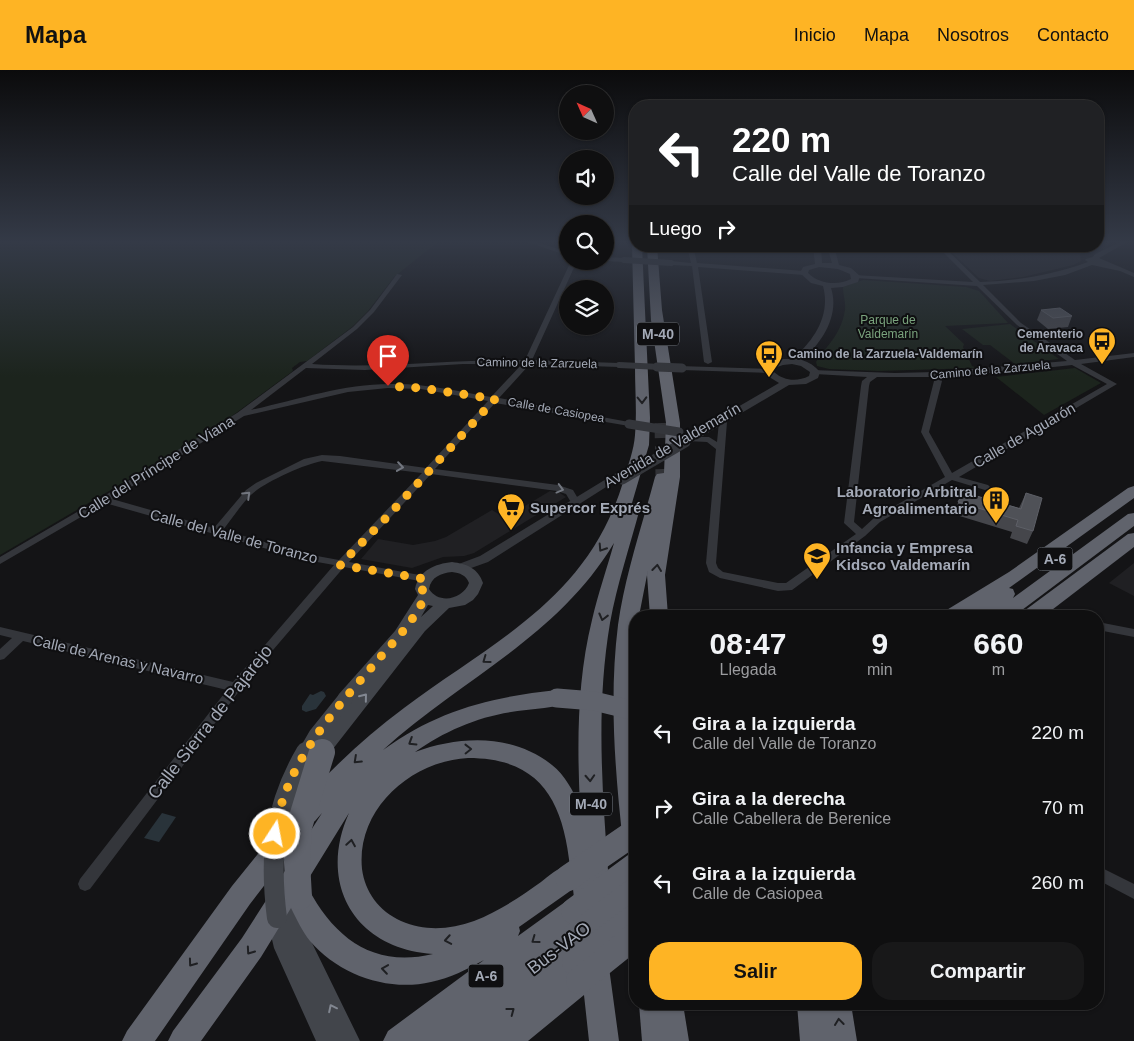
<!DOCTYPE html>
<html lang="es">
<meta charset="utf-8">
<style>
body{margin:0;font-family:Arial,sans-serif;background:#181819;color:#f1f3f6;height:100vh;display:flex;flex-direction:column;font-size:19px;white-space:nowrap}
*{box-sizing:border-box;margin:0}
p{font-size:16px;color:#9b9c9f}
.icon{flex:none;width:28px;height:28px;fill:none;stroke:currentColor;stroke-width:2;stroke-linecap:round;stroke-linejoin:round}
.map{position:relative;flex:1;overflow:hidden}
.details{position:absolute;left:629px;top:540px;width:475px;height:400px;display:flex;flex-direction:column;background:#0f0f10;border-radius:20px;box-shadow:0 1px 4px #0004,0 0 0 1px #2f2f30}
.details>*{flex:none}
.banner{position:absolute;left:629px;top:30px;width:475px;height:152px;border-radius:20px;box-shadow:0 1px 4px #0004,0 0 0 1px #2f2f30;background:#202124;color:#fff;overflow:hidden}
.needle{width:32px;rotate:315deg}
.controls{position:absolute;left:559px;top:15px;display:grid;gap:10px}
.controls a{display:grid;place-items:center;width:55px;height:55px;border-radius:50%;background:#0f0f10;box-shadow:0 1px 4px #0004,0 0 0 1px #2f2f30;font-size:25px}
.pin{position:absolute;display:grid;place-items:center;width:42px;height:42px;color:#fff;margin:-51px -21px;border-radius:50% 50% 50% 0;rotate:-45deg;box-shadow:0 0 5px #0007}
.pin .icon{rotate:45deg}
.me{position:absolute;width:55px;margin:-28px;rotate:11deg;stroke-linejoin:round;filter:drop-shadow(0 0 4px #0008)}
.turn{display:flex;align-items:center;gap:18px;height:105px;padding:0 20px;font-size:22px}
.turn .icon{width:65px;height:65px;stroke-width:2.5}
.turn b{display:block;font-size:35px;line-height:42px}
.then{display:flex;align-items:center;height:48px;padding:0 20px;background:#0003;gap:10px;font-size:19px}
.eta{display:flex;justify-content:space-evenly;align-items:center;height:85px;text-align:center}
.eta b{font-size:30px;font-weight:800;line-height:35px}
.primary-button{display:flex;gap:10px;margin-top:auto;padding:10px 20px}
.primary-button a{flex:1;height:58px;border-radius:20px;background:#feb424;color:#111;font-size:20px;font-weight:800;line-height:58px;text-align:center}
.primary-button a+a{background:#181819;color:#f1f3f6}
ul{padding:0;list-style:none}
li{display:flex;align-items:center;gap:15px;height:75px;padding:0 20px}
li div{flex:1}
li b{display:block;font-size:19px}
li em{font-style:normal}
header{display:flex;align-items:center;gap:30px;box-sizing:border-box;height:70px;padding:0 25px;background:#feb424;color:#111}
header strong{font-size:24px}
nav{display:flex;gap:28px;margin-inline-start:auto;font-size:18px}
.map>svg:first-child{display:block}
.built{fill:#202023}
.green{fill:#1c241d}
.water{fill:#29333a}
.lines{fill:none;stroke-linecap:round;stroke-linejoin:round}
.motorway-tunnel{stroke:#313236;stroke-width:15;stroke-dasharray:15 8;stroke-linecap:butt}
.minor{fill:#34363b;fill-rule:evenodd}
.tertiary{fill:#34363b;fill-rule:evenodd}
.secondary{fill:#42454b;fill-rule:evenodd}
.motorway{fill:#60636c;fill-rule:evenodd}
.minor-bridge-far1{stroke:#34363b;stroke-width:6}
.minor-bridge{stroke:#34363b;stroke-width:9}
.tertiary-bridge{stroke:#34363b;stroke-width:11}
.secondary-bridge-far1{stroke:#42454b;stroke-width:15}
.secondary-bridge{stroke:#42454b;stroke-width:20}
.motorway-bridge-far1{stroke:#60636c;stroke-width:19}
.motorway-bridge{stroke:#60636c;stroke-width:26}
.wall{fill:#45464b}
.building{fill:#4f5157;stroke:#5d5f66}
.oneway{stroke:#1f2023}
.oneway2{stroke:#72767f}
.oneway3{stroke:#828791}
.route{stroke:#feb424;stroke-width:9;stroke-dasharray:0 16.2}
.labels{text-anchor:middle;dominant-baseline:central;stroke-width:4;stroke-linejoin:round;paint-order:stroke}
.far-park-label{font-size:12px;fill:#7aa37d;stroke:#0f0f11}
.far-poi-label{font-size:12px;font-weight:bold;fill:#a4aab7;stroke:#0f0f11;text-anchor:end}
.far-street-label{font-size:12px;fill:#a4aab7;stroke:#0f0f11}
.shield{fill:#0f0f11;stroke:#777c85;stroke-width:1}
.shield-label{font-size:14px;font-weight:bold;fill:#a4aab7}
.street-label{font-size:15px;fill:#a4aab7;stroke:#0f0f11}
.poi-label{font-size:15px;font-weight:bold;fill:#a4aab7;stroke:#0f0f11;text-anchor:start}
.near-street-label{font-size:18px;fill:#a4aab7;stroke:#0f0f11}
</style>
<header>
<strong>Mapa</strong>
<nav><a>Inicio</a><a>Mapa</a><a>Nosotros</a><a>Contacto</a></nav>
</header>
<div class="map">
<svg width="1134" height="971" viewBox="0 0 1134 971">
<rect width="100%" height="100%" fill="#141416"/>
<g class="built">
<polygon points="1098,171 1114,171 1080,184 1081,191 1073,195 1023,207 990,211 979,208 945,176 1098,176"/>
<polygon points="550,421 560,423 566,427 474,483 464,486 443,487 412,498 361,489 378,469 413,475 435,471 446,467 492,440 505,448"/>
<polygon points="1134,493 1134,526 1109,513"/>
</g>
<g class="green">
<polygon points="0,171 439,171 394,207 368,241 352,257 307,291 300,292 292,298 293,301 232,346 179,380 0,485"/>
<path d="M 863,210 L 966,217 L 979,221 L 1008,253 L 945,256 L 964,274 L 963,277 L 972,296 L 977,298 L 879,301 L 829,299 L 817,296 L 816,292 C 829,273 841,264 845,240 C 846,233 843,225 843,217 Z"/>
<polygon points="1010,254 1059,289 1015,294 990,275 983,275 962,259"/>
<polygon points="1075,298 1101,313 1044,345 996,307"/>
</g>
<g class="water">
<polygon points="321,621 324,622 326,626 316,639 306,642 302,640 302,636 310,624 313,625"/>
<polygon points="162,743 176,747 159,772 144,768"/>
</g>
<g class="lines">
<polyline class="motorway-tunnel" points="662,353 663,407"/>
<g class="minor">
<polygon points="525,171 533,171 568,182 568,186"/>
<path d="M 1122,171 L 1129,171 L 1099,188 L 1134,203 L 1134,207 L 1120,201 L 1092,195 L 1065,205 L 1034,211 L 983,215 L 1021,253 L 1075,290 L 1134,283 L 1134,287 L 1081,294 L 1117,314 L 959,407 L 988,415 L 990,417 L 988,419 L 985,420 L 952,410 L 880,452 L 865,466 L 792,520 L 778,521 L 720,508 L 709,502 L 706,493 L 716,379 L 707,372 L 687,371 L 687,367 L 709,367 L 717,372 L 719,352 L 723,350 L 727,352 L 716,493 L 718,498 L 723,502 L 778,513 L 786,513 L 856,464 L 844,453 L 861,316 L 862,311 L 867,307 L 815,304 L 812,304 L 812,300 L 895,303 L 935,302 L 1067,291 L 1017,255 L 977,216 L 856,208 L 854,207 L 854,205 L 973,212 L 937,176 L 943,176 L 980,212 C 1018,211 1052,205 1088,192 L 1085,190 L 1086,189 L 1093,187 L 1095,184 ZM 1072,295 L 1107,314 L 952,403 L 929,362 L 942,311 L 940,307 L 1015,301 ZM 877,307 L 933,307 L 934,311 L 921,362 L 945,407 L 874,448 L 862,459 L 854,452 L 869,316 L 870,312 Z"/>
<polygon points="687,176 693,176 697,193 804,201 807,203 804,205 698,197 712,292 708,294 704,292 692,196 671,195 668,193 671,191 691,193"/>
<polygon points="605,187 624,188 627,190 624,192 605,191"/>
<path d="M 571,191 L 577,191 L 532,290 L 619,293 L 623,295 L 619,297 L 530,294 L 499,328 L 629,352 L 633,354 L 629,356 L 495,333 L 435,399 L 558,415 L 573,420 L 580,432 L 578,434 L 572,434 L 566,424 L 557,421 L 431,404 L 349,492 L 425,506 L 430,509 L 429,511 L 425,512 L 344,497 L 249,608 L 90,819 L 85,821 L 80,819 L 78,814 L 80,809 L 227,620 L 23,571 L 4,589 L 0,590 L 0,579 L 12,568 L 0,565 L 0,557 L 233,612 L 334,495 L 306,490 L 105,433 L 0,494 L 0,487 L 101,428 L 237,343 L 353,257 L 370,240 L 397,204 L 402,205 L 374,242 L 357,259 L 312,294 C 383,299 454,289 525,290 ZM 463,294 L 522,294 L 491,327 C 458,321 424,313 390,314 C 343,314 296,330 251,340 L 306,298 L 365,300 ZM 388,318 L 421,319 L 488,331 L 426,398 L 340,386 L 322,385 L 304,389 L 256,413 L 246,420 L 214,458 L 112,429 L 244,346 L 348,322 ZM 322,391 L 422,403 L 339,490 L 306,484 L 223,460 C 232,449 241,434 252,424 C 265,412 305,394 322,391 Z"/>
<polygon points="679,296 768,299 772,301 768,303 682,300 678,298"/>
<polygon points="1098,552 1134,559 1134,567 1098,560"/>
<polygon points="1098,796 1134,814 1134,829 1098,810"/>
</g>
<g class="tertiary">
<path d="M 813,176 L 821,176 L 822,193 L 832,193 L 827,176 L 834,176 L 839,195 L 851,198 L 860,206 L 858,212 L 843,217 L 831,218 C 840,245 822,273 802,290 C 809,292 815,296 820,302 L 818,308 L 806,314 L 789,315 L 689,374 L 681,374 L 680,372 L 681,370 L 779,313 L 766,305 L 766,295 L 781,289 L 792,289 C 814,271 831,245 823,216 L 811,213 L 800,203 L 803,197 L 815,194 ZM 819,197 L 838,199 L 850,204 L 851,209 C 838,216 819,214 808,203 L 809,200 ZM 792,294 L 801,296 L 810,302 L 809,306 C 797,312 784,311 774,302 L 774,298 L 783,295 Z"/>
<polygon points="621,400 627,403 625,405 488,492 460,502 454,498 456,495 480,486"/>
</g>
<g class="secondary">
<path d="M 452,492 C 467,494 478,498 483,513 L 478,524 L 473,530 L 465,535 L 449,538 L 425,561 L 329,684 L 323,686 L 317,684 L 314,679 L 317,674 L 349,634 L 345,636 L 339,634 L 337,629 L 339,624 L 395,561 L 418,525 L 415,519 C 419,500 435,494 452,492 ZM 452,502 C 460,503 466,505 469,513 C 463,529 439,535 429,519 C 431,507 441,503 452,502 ZM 428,535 L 433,536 L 421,547 Z"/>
<polygon points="290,824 297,827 312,873 360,971 316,971 274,878 267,848 270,841 277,838 281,840 280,834 283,827"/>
</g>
<g class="motorway">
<path d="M 635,174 L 635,176 L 642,176 L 650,348 L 649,375 L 632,433 L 638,434 L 640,438 C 630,476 617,514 610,553 C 596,636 602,717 608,800 L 604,808 L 597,811 L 601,839 L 597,848 L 588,852 L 583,850 L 579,853 L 585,856 L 589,865 L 585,874 L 579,880 L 584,882 L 594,876 L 604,880 L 608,890 L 619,971 L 589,971 L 584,925 L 528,971 L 383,971 L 388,961 L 484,890 C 468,899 450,908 431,912 C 388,922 339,905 310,871 C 302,861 297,850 291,838 L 261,887 L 201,971 L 168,971 L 173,961 L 242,868 L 322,743 L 315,751 L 307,754 L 299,751 L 295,743 L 299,735 C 330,700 365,667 404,638 C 496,569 589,529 624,409 C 628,395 634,380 635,365 C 637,343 635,320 635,297 C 634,257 633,216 632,176 ZM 614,473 C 607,498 598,524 592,550 C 577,610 577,675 580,736 C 573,721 565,705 552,695 C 512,663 459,666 415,682 C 443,662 477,647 511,642 C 528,639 547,639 564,634 L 567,628 L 564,622 L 557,620 C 491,627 438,640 383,680 C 462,608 557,568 614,473 ZM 468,688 C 541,688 563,731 570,797 C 560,795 549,806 541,812 C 502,840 452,873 401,851 C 379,841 365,822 362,799 C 356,739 411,691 468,688 ZM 349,743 C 317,814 355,879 433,884 C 374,898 335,869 308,818 L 304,816 ZM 573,819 L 574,828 L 565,832 L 518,866 L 520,861 L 519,857 Z"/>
<path d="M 647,176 L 657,176 L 662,240 L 680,353 L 680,407 L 665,505 L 668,546 L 650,546 L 647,505 L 649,495 L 639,546 L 635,546 L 635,784 L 626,781 L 623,773 C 615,701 609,627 618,555 C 625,505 642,456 655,407 L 657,404 L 664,403 L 666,353 L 651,250 Z"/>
<polygon points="1134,416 1134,428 1009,518 1013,519 1015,524 1013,528 1128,444 1134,443 1134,456 1014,546 992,546 993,543 989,546 943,546 945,541 1009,502 1128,418"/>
<polygon points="1134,463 1134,477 1044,546 1022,546 1024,541 1128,464"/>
<polygon points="278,767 287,770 290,778 287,786 250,834 155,971 122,971 127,961 232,816 269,770"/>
<polygon points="639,934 683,934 689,971 642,971"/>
<polygon points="797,934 851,934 857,971 800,971"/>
</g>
<g class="minor-bridge-far1">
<polyline points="624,190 671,193"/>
<polyline points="619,295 682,298"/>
</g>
<g class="minor-bridge">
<polyline points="657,297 682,298"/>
<polyline points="629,354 679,362"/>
</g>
<polyline class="tertiary-bridge" points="622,409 685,372"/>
<polyline class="secondary-bridge-far1" points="305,684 316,665 345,629"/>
<path class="secondary-bridge" d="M 277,848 C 269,786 274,737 306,682"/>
<g class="motorway-bridge-far1">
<polyline points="557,628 594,631 635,641"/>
<polyline points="322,684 323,679"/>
</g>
<g class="motorway-bridge">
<polyline points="568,808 635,762"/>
<polyline points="299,827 297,792 299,757 322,682"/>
<polyline points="574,841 635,796"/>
<polyline points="576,865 635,821"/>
<polyline points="575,892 635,847"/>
<polyline points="579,911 635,866"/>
</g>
</g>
<g class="wall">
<polygon points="1041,240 1072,246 1068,257 1048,259 1037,250"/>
<polygon points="963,422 1019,438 1026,423 1033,461 1027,474 1010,468 1012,462 953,444"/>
</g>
<g class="building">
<polygon points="1060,238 1072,246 1053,248 1041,240"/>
<polygon points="963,422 1021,439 1026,423 1042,428 1033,461 1016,456 1018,450 958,432"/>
</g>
<defs><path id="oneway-chevron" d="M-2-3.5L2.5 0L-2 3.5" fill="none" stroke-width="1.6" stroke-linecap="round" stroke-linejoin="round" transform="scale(1.25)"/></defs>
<g class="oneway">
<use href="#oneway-chevron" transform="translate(642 330) rotate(89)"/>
<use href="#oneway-chevron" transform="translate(602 478) rotate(123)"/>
<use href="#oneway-chevron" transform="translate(657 498) rotate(-83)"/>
<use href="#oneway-chevron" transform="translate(603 547) rotate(104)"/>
<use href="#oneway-chevron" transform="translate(486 590) rotate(144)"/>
<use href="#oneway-chevron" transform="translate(412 672) rotate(148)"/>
<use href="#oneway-chevron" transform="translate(468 679) rotate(-1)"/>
<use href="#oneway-chevron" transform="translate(357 690) rotate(137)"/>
<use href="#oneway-chevron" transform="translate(590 708) rotate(87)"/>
<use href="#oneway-chevron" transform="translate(351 773) rotate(-81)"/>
<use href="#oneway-chevron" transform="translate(448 870) rotate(170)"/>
<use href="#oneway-chevron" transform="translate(535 870) rotate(144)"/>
<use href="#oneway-chevron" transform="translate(250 881) rotate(125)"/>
<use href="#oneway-chevron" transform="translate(192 893) rotate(126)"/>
<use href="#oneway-chevron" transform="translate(385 899) rotate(-172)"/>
<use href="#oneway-chevron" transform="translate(511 941) rotate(-37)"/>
<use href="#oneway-chevron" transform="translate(839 952) rotate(-97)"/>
</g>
<g class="oneway2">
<use href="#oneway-chevron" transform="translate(400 397) rotate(8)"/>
<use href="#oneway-chevron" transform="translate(560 419) rotate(15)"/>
<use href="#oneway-chevron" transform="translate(247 425) rotate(-44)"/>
</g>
<g class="oneway3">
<use href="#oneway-chevron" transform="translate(364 627) rotate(-51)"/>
<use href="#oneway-chevron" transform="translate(332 938) rotate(-116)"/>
</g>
<linearGradient id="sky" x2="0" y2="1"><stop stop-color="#0b0b0c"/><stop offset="0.56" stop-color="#343a47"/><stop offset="1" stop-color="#343a47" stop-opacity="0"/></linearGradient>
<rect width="1134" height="307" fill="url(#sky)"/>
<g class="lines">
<path class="route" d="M 275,764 C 284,692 338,637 383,584 C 399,566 416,548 425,526 L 422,519 L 425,509 L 340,495 L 388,446 L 495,329 L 421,318 L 388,316"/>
</g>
<defs>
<g id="bus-pin" transform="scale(1.4375)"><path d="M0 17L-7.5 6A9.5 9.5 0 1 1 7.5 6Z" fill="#feb424" stroke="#0f0f11"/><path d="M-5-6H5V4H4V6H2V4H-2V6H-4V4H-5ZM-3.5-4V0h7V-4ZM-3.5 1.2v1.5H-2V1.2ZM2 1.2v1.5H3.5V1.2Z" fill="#111"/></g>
<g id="building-pin" transform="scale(1.4375)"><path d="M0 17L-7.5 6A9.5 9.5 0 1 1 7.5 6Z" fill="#feb424" stroke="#0f0f11"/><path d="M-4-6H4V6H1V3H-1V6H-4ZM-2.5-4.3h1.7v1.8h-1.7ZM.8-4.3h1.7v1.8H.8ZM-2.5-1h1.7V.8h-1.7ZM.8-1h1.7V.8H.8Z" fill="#111"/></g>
<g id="supermarket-pin" transform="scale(1.4375)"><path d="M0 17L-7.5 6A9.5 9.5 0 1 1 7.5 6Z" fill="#feb424" stroke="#0f0f11"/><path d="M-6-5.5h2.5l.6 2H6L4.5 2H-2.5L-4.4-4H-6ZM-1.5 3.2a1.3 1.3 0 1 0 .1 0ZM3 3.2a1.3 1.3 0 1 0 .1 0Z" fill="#111"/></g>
<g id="school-pin" transform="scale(1.4375)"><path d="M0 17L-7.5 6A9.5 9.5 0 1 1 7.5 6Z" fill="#feb424" stroke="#0f0f11"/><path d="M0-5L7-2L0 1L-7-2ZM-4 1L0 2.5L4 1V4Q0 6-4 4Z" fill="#111"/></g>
</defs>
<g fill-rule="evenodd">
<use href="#bus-pin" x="1102" y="271"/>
<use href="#bus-pin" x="769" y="284"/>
<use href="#building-pin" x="996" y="430"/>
<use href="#supermarket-pin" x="511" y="437"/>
<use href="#school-pin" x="817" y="486"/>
</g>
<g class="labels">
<g class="far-park-label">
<text x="888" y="250">Parque de<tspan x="888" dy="14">Valdemarín</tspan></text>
</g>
<g class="far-poi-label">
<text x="1083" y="264">Cementerio<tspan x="1083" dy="14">de Aravaca</tspan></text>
<text x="788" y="284" text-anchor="start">Camino de la Zarzuela-Valdemarín</text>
</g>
<g class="far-street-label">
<text transform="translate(537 293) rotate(1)">Camino de la Zarzuela</text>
<text transform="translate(990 300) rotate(-5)">Camino de la Zarzuela</text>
<text transform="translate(556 340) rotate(10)">Calle de Casiopea</text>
</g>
<g class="shield">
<rect x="637" y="252.5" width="42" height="23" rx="4"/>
<rect x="1037.5" y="477.5" width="35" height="23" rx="4"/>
<rect x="570" y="722.5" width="42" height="23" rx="4"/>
<rect x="468.5" y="894.5" width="35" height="23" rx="4"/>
</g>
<g class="shield-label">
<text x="658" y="264">M-40</text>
<text x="1055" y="489">A-6</text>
<text x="591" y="734">M-40</text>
<text x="486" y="906">A-6</text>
</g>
<g class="street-label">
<text transform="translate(1024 365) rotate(-30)">Calle de Aguarón</text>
<text transform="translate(672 375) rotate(-30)">Avenida de Valdemarín</text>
<text transform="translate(156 397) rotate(-32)">Calle del Príncipe de Viana</text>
<text transform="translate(234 466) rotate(15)">Calle del Valle de Toranzo</text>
<text transform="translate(118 589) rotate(13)">Calle de Arenas y Navarro</text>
</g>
<g class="poi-label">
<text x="977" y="421" text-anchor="end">Laboratorio Arbitral<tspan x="977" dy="17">Agroalimentario</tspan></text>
<text x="530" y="437">Supercor Exprés</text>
<text x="836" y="477">Infancia y Empresa<tspan x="836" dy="17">Kidsco Valdemarín</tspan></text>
</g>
<g class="near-street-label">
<text transform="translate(210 652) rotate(-52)">Calle Sierra de Pajarejo</text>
<text transform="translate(559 878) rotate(-37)">Bus-VAO</text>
</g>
</g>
</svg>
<div class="controls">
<a><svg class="needle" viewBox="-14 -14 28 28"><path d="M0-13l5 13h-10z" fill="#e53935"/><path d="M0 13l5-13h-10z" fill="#9b9c9f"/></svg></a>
<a><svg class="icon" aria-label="sound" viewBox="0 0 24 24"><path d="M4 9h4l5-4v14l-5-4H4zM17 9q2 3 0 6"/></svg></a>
<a><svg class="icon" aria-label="search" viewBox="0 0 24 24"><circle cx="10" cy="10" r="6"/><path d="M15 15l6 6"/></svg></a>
<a><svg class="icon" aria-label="layers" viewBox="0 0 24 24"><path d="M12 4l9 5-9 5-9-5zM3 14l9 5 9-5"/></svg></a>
</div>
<div class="pin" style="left:388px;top:316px;background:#d93025"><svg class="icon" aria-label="arrive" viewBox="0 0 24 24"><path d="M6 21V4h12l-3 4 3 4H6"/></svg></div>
<svg class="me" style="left:275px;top:764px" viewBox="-20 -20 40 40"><circle r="17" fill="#feb424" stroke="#fff" stroke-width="3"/><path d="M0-11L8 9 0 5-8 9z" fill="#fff"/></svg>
<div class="banner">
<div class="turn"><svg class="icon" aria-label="left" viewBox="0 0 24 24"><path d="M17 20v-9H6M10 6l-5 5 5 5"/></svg><div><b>220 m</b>Calle del Valle de Toranzo</div></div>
<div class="then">Luego<svg class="icon" aria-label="right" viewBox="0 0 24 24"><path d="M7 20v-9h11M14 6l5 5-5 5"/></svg></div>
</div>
<section class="details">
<div class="eta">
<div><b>08:47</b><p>Llegada</p></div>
<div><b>9</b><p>min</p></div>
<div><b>660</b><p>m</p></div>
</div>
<ul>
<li><svg class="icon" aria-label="left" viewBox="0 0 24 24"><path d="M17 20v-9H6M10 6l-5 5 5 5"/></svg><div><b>Gira a la izquierda</b><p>Calle del Valle de Toranzo</p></div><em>220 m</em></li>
<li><svg class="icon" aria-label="right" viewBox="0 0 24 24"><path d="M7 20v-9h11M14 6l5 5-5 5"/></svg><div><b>Gira a la derecha</b><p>Calle Cabellera de Berenice</p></div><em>70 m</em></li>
<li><svg class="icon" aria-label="left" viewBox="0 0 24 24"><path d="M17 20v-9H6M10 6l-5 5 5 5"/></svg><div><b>Gira a la izquierda</b><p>Calle de Casiopea</p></div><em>260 m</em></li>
</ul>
<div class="primary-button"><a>Salir</a><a>Compartir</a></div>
</section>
</div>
